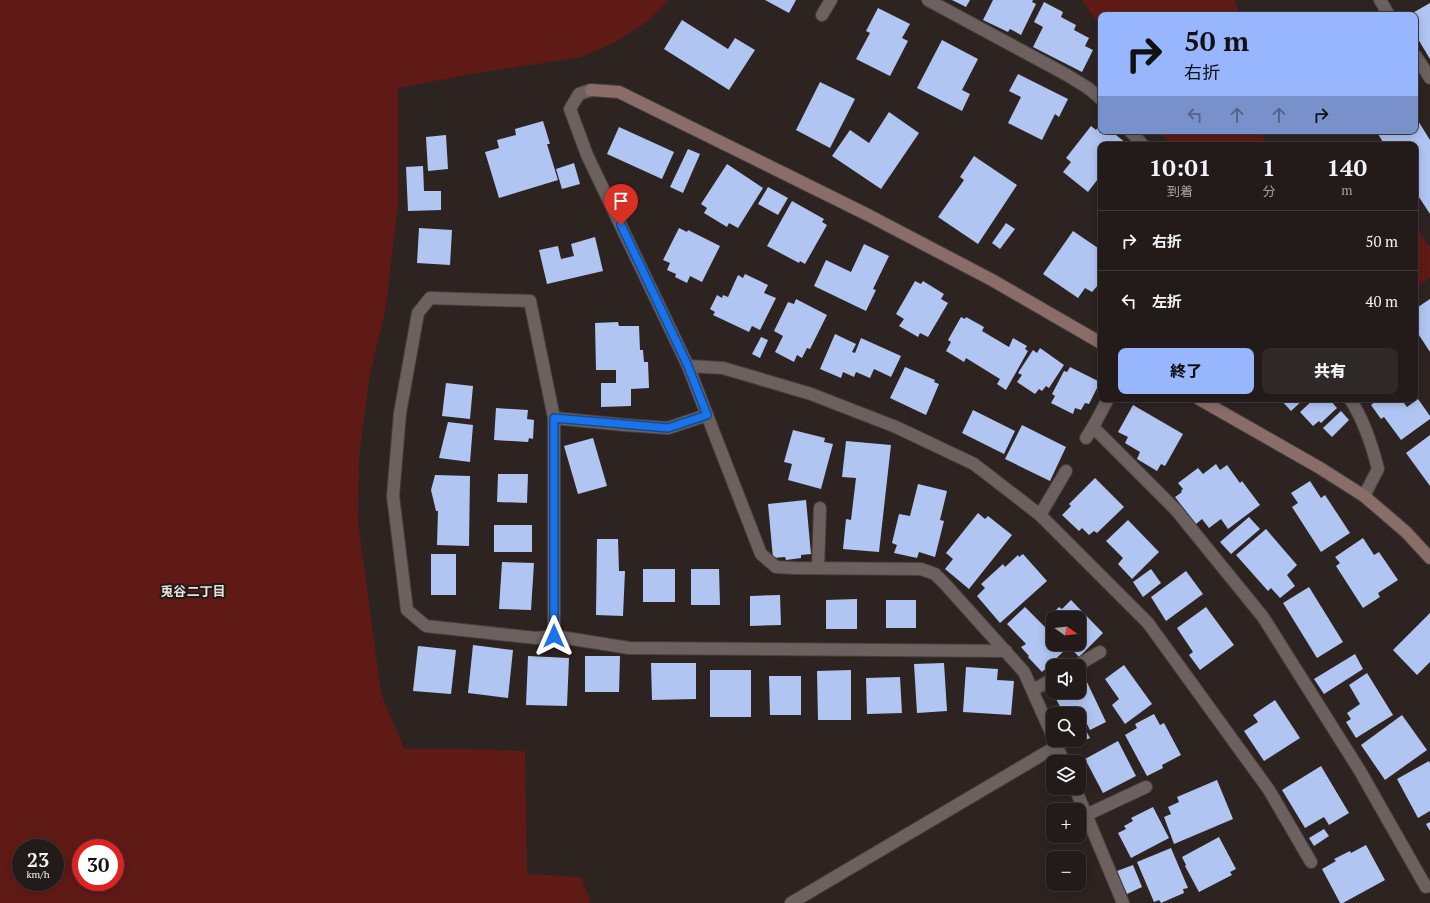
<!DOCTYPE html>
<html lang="ja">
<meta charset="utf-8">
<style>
body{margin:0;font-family:"PT Serif","Noto Sans JP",serif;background:#2e2827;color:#f1f3f6;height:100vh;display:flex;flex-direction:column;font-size:15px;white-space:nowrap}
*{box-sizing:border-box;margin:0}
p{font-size:13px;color:#a2a1a2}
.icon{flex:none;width:22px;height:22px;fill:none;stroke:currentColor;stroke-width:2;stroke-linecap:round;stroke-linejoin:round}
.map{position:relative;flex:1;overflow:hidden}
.drawer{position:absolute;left:1098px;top:142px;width:320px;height:260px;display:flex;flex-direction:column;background:#221b1a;border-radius:8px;box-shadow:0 2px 10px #0003,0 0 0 1px #3f3939}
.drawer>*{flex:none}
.hud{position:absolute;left:1098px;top:12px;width:320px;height:122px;border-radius:8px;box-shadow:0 2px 10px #0003,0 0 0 1px #3f3939;background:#97b6fd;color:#111;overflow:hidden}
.needle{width:26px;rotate:105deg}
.tools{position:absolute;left:1046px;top:611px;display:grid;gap:8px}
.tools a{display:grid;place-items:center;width:40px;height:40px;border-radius:8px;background:#221b1a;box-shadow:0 2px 10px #0003,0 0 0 1px #3f3939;font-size:20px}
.speed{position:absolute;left:12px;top:839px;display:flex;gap:8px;font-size:20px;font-weight:700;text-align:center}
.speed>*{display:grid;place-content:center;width:52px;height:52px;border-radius:50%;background:#221b1a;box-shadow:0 2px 10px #0003,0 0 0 1px #3f3939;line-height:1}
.speed small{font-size:10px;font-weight:400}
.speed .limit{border:6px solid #d22;background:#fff;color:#111}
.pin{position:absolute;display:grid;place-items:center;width:34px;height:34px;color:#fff;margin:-41px -17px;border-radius:50% 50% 50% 0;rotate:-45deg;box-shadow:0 0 4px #0007}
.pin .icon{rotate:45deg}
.me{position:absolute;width:44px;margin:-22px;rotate:0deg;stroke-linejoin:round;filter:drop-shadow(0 0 3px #0008)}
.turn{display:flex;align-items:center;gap:14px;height:84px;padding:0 20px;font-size:18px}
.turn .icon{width:52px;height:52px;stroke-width:2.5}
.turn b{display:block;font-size:28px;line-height:34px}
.lanes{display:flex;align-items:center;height:38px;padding:0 20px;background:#0003;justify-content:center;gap:20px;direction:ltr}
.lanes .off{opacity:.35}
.eta{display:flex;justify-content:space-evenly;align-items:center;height:68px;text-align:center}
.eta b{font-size:24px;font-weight:800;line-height:28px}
.button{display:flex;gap:8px;margin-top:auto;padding:8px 20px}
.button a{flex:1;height:46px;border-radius:8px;background:#97b6fd;color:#111;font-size:16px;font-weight:800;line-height:46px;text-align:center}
.button a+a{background:#2e2827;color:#f1f3f6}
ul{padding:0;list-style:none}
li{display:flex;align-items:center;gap:12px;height:60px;padding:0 20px;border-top:1px solid #3f3939}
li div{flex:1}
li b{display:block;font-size:15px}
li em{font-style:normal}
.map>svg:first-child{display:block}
.green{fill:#601a16;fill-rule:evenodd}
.building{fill:#b1c5f2}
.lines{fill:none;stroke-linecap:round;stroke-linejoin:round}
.lane-casing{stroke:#47403f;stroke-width:14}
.street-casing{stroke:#47403f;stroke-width:14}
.secondary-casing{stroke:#47403f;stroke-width:14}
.lane{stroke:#6d6160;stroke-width:12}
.street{stroke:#6d6160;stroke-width:12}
.secondary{stroke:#8a6c68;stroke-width:12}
.route-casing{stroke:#114b97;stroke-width:10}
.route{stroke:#1a73e8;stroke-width:7}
.labels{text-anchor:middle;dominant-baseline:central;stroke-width:4;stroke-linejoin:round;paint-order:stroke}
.neighbourhood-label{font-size:13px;font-weight:bold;fill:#e6e0df;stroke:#231a19}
</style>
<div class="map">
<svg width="1430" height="903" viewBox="0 0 1430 903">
<rect width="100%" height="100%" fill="#2d2422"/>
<g class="green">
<path d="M 0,0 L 669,0 L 647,22 L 615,42 L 581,57 L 477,73 L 398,88 L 398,203 L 386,306 L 369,380 L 359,457 L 358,521 L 381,693 L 404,749 L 467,749 L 525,751 L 527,874 L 581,877 L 591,903 L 0,903 ZM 21,848 L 55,848 L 55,882 L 21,882 ZM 81,848 L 115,848 L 115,882 L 81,882 Z"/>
<polygon points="1082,0 1234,0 1240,15 1101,15 1101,27"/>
<polygon points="1159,131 1259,131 1268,145 1171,145"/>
<polygon points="1415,224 1430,248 1430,277 1415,289"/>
</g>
<g class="building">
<polygon points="765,0 796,0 789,13"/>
<polygon points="952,0 970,0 966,7"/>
<polygon points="993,0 1033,0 1032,2 1036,4 1021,35 1010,29 1008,32 983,20"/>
<polygon points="1044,2 1063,12 1061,17 1076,25 1074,30 1089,38 1085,46 1093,50 1082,72 1033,47 1043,27 1034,22"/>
<polygon points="1430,3 1430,59 1415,34 1415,15 1409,15"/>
<polygon points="878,8 910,24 902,38 908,41 890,76 856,59 870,33 866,31"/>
<polygon points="682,20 728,49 735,38 755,50 729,90 664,49"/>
<polygon points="942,40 978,59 962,90 970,94 962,111 917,88"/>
<polygon points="1018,74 1068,99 1059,117 1055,114 1042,140 1008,123 1021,97 1009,91"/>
<polygon points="820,82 855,99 830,148 796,130"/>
<polygon points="889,112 919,133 881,189 832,156 850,130 869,143"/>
<polygon points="1415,116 1430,140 1430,214 1415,191 1415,145 1385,145 1376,131 1415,131"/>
<polygon points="543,121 550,144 547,144 558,180 499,198 485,152 499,148 497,140 516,135 515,129"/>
<polygon points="1101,123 1101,131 1111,131 1126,143 1124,145 1101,145 1101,175 1088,192 1063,172 1071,162 1066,158 1091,126 1096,130"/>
<polygon points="619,127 674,152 662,179 607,154"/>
<polygon points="446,135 448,169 428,171 426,137"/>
<polygon points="688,149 700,154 683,193 670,187"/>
<polygon points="974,156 1017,185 978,244 938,217 964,180 960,177"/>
<polygon points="574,163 580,184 562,189 556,169"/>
<polygon points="727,164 763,188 738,228 729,223 727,227 704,213 707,208 701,204"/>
<polygon points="423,166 424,191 441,191 441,210 408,211 406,167"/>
<polygon points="768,187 788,198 778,215 758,204"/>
<polygon points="792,201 824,219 822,222 827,225 805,264 800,261 799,263 767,246"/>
<polygon points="1006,223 1015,229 1000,249 992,243"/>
<polygon points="419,228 452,230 450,265 417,263"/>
<polygon points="679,228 687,232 688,230 720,246 702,282 690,276 687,283 675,277 676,274 667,270 670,263 663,260"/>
<polygon points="1073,231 1101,250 1101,285 1099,284 1092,292 1085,288 1078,298 1043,274"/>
<polygon points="595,237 603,271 547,284 539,250 558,246 561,259 574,256 571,244"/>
<polygon points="864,244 889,256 873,289 876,290 866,311 814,286 826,260 851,272"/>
<polygon points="745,274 768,285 764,293 776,298 760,330 752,326 749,332 713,315 715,312 710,309 717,295 722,298 723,295 728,297 738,275 743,278"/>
<polygon points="915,281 921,284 923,281 944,294 941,299 948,303 928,337 920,333 918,337 899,326 904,319 896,314"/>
<polygon points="796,299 827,315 810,349 807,348 802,358 797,355 794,362 775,352 783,336 774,331 788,302 794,304"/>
<polygon points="1430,299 1430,352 1415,329 1415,309"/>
<polygon points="961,317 965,319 966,317 984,327 982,331 1009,347 1013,338 1027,346 1025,349 1028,351 1006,390 997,384 1000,379 966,358 964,362 946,351 951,342 948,340"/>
<polygon points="618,322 619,326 639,326 640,350 643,350 644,362 648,362 649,388 631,389 631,406 601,407 601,383 616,383 616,370 596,370 595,323"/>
<polygon points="835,334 856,344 852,352 855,353 861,338 901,356 891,377 874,369 870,378 856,372 854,377 843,372 841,378 820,369"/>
<polygon points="761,337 768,340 760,358 752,354"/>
<polygon points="1040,348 1064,365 1049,388 1046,386 1042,391 1039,389 1035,394 1017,382 1022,375 1018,373 1033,350 1037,353"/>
<polygon points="905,367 935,380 934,382 939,384 926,415 890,398"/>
<polygon points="1070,367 1100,382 1089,404 1085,403 1081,410 1075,408 1073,414 1051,403 1055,396 1052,394 1064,371 1067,372"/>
<polygon points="446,383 473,386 470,419 442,416"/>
<polygon points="1280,399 1304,399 1291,411"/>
<polygon points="1314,399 1329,399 1337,408 1321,423 1319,421 1313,426 1300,412"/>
<polygon points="1379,399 1409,399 1404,403 1407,407 1418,399 1430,416 1430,419 1401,440 1384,417 1381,419 1371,405"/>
<polygon points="1133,405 1183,434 1165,466 1161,464 1157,471 1137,459 1140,452 1125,443 1128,437 1118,432"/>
<polygon points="496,408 528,410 527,419 534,420 533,439 529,438 528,442 494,440"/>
<polygon points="973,410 1015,431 1004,454 962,433"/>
<polygon points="1341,411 1349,420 1332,437 1323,428"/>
<polygon points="448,422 473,425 470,462 439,458"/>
<polygon points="1022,425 1066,447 1050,481 1005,459"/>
<polygon points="793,430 825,438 824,442 833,444 821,489 788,480 792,464 784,462"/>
<polygon points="1430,435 1430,486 1406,453"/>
<polygon points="593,438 607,486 578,494 564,446"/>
<polygon points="846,441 891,445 879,552 843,549 846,519 851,520 856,478 842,477"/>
<polygon points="1216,464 1220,470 1227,465 1240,483 1242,481 1260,505 1228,529 1221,519 1209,528 1202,519 1196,524 1175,497 1182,492 1181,491 1183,489 1178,483 1198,468 1203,474"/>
<polygon points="498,474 528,474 527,503 497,502"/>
<polygon points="435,475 470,476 469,546 437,545 438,511 436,511 431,490"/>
<polygon points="1095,478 1124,507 1097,533 1094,531 1089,535 1082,528 1079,531 1062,515 1071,506 1069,504"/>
<polygon points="1310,481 1321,498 1325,495 1350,533 1321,552 1292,507 1298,503 1291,493"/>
<polygon points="918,484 947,491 940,520 944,521 935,557 919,552 917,558 894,553 897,545 892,543 899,514 910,516"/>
<polygon points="806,500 811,554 801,555 801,558 786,560 785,557 773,558 768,504"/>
<polygon points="978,513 985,519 988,516 1012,535 969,589 945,569 953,559 946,553"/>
<polygon points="1249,517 1260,529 1231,554 1220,542"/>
<polygon points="1128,520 1159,552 1132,579 1118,564 1123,558 1106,541"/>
<rect x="494" y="525" width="38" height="27"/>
<polygon points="1266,529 1297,565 1287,575 1295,586 1280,598 1271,588 1268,591 1236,555"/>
<polygon points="1363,538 1374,555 1379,552 1398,580 1378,593 1380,597 1363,608 1336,566 1340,563 1335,557"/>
<polygon points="597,539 618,539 619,571 625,571 623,616 596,615"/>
<rect x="431" y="554" width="25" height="41"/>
<polygon points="1023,554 1047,581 1000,623 977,596 985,588 981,584 1003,564 1005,567 1018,555 1019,557"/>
<polygon points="502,562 534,563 531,610 499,609"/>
<rect x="643" y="569" width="32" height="33"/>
<polygon points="691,569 719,569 720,605 691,605"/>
<polygon points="1151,569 1161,583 1143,597 1133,582"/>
<polygon points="1186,571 1203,594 1166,621 1151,597"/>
<polygon points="1309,587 1343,642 1317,658 1283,603"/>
<polygon points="780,595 781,625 750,626 750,596"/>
<polygon points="857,599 857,629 826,629 826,600"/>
<rect x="886" y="600" width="30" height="28"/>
<polygon points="1071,600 1103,633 1079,657 1067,644 1079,644 1079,618 1053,618 1053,630 1045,621 1059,607 1062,609"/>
<polygon points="1025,607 1053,635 1053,644 1061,644 1066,649 1042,672 1028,657 1029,656 1021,647 1026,644 1007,624"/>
<polygon points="1206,607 1234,645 1200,670 1189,655 1193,652 1177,628"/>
<polygon points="1430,613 1430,662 1417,675 1393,650"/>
<polygon points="473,645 513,650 508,698 468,693"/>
<polygon points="418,646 456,650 451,694 413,691"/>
<polygon points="1355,654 1363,669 1324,694 1314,679"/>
<polygon points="528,656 569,658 567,706 526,705"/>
<polygon points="585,656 620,656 619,692 585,692"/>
<polygon points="651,663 696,663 696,699 652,700"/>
<polygon points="944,663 947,711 917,713 914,664"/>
<polygon points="1124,665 1152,704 1125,724 1112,705 1119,699 1105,679"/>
<polygon points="966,667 998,669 997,680 1014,681 1011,715 963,712"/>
<rect x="710" y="670" width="41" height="47"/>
<polygon points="851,670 851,720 818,720 817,671"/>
<polygon points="1367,673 1393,715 1356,738 1346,722 1351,719 1347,713 1360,704 1349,685"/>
<polygon points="769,676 801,676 801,715 770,715"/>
<polygon points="900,677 902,713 867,714 866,678"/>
<polygon points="1086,680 1106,722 1090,730 1079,708 1068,714 1064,714 1055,697 1061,694 1060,692 1079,692 1079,684"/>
<polygon points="1275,700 1300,738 1264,761 1244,731 1258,722 1253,715"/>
<polygon points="1154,714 1160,725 1164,723 1181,755 1162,765 1163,768 1147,776 1125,735 1137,728 1135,724"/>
<polygon points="1402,715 1427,750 1385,780 1361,745"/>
<polygon points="1081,722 1090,738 1078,743 1077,740 1079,740 1079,723"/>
<polygon points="1118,741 1136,776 1103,793 1085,759"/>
<polygon points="1429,761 1430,763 1430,811 1418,818 1397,779"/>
<polygon points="1321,766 1349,813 1329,825 1324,817 1305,828 1282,790"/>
<polygon points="1217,780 1233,819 1174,844 1164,817 1171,814 1168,807 1179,802 1177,797"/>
<polygon points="1153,807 1169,838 1131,858 1118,833 1126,829 1124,826 1133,821 1131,818"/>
<polygon points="1430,822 1430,831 1426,824"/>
<polygon points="1324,829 1329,836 1314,846 1309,838"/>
<polygon points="1219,837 1236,869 1230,872 1232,875 1199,892 1185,866 1186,865 1182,857"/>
<polygon points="1366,845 1385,880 1343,903 1340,903 1322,869 1336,861 1334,859 1350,851 1351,853"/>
<polygon points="1171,848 1188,888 1183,889 1184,893 1161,903 1159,900 1154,902 1137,862"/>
<polygon points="1133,865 1142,887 1127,894 1117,871"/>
</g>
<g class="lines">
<g class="lane-casing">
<g id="lane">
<polyline points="928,0 1067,75 1088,88 1101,99"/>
<polyline points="822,15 831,0"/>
<polyline points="1130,131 1143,145"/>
<polyline points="688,366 723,368 811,394 896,427 974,464 1040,515 1066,471"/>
<polyline points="1108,399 1093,427 1176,510 1263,617 1360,771 1426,887"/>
<path d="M 1350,399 C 1364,420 1372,445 1378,469 L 1364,496"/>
<polyline points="1040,515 1148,623 1269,790 1311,862"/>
<polyline points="818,568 820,508"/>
<polyline points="1076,666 1100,652"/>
<polyline points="1033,690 1053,679"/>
<polyline points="1086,815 1146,787"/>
<polyline points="791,903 1057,746"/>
</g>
</g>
<g class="street-casing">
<g id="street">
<polyline points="1380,0 1389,15"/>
<polyline points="1415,55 1430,78"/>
<polyline points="591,90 579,94 570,109 587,155 688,366 761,554 776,567 795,568 921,569 935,574 945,584 1024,672 1053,737"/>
<polyline points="554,418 625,425 668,428 707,415"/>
<polyline points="1086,438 1093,427"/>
<polyline points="554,636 554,418 530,301 430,298 418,313 400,413 393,496 407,610 426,626 536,638 554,636 629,648 1006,651"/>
<polyline points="1054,740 1064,762"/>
<polyline points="1075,788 1123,903"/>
</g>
</g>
<g class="secondary-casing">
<g id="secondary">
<polyline points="591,90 619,92 769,166 868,215 992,280 1101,343"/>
<polyline points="1199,399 1320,468 1364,496 1406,532 1430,558"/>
</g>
</g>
<use href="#lane" class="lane"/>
<use href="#street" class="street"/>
<use href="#secondary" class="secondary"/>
</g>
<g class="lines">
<g class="route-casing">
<polyline id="route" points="554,636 554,418 668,428 707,415 688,366 621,225"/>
</g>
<use href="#route" class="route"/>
</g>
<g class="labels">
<g class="neighbourhood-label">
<text x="193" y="591">兎谷二丁目</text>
</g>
</g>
</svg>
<div class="tools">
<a><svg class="needle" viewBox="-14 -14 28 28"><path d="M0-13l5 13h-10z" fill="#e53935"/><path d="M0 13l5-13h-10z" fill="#a2a1a2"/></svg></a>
<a><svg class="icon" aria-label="sound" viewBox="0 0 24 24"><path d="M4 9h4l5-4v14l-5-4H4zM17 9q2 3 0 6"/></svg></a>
<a><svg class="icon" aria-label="search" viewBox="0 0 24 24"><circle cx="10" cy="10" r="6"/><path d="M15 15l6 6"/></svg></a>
<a><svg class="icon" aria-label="layers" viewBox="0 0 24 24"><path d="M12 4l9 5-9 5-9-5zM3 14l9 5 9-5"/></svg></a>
<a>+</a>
<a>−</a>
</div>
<div class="speed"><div>23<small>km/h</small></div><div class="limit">30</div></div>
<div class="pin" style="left:621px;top:225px;background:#d93025"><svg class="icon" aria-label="arrive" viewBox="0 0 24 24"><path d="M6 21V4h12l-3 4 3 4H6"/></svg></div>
<svg class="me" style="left:554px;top:636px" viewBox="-20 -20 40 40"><path d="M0-17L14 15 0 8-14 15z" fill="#1a73e8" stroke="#fff" stroke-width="4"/></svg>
<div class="hud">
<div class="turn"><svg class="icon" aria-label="right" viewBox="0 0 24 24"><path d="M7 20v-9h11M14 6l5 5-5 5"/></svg><div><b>50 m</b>右折</div></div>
<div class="lanes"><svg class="icon off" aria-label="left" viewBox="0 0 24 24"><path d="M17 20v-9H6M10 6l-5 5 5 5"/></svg><svg class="icon off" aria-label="ahead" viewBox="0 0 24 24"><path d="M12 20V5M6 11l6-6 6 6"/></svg><svg class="icon off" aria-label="ahead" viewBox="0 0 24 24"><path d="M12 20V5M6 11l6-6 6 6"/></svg><svg class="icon" aria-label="right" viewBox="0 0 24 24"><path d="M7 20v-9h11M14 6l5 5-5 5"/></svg></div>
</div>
<section class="drawer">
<div class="eta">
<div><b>10:01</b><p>到着</p></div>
<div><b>1</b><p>分</p></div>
<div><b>140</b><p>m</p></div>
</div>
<ul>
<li><svg class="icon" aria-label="right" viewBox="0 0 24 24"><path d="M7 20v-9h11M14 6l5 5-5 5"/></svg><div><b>右折</b></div><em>50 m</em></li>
<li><svg class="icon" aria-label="left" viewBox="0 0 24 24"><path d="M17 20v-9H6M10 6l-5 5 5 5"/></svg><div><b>左折</b></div><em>40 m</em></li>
</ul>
<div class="button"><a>終了</a><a>共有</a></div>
</section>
</div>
